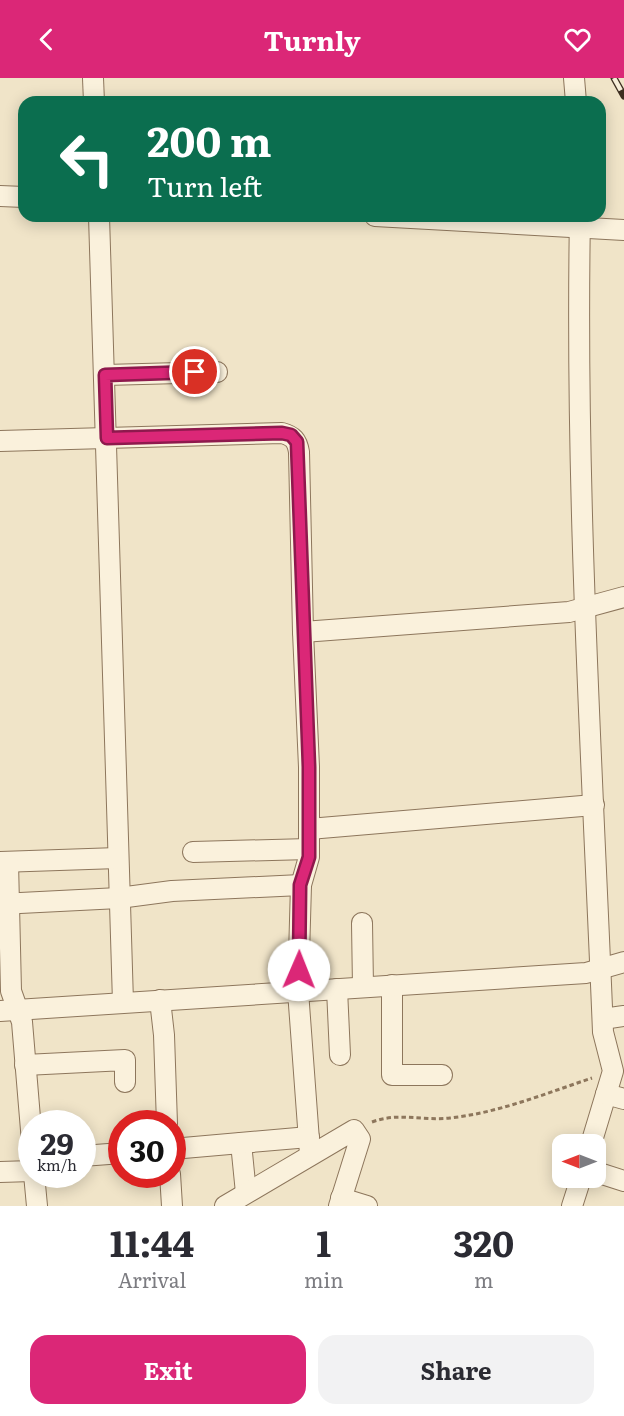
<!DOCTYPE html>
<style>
body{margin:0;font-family:Literata,serif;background:#f2f2f3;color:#2b2b33;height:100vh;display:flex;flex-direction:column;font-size:22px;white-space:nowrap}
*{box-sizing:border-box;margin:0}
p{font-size:20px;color:#7c7c81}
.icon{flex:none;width:33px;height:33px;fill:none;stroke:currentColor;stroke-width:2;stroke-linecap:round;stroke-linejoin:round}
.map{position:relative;height:1128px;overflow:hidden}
.sheet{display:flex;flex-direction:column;background:#fff;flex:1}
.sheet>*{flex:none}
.hud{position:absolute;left:18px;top:18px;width:588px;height:126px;border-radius:18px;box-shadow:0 3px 15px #0003;background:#0b6e4f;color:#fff;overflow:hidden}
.needle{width:39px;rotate:270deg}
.tools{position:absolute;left:552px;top:1056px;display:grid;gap:12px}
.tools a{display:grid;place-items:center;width:54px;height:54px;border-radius:12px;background:#fff;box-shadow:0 3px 15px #0003;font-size:30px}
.speed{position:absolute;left:18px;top:1032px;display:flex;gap:12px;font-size:30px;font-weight:700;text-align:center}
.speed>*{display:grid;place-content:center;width:78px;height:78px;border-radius:50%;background:#fff;box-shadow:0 3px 15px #0003;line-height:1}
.speed small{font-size:15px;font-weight:400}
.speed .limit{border:9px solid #d22;background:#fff;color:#111}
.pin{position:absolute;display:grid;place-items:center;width:51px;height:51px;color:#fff;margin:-26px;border:3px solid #fff;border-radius:50%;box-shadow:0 2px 6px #0007}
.me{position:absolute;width:66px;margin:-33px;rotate:1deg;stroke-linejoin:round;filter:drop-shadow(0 0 4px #0008)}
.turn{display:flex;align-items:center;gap:21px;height:126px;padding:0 30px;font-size:27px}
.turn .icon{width:78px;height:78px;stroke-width:2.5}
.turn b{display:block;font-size:42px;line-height:51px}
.eta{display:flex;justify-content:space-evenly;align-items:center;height:102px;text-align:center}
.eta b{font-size:36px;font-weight:700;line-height:42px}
.action{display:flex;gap:12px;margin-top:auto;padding:12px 30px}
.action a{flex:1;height:69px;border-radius:18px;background:#db2777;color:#fff;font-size:24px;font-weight:700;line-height:69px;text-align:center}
.action a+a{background:#f2f2f3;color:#2b2b33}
header{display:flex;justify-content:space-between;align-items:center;height:78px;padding:0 30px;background:#db2777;color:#fff;font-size:27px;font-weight:700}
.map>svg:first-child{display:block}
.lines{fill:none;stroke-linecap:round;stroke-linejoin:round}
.minor-casing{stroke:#8d765c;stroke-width:22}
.path{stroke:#8d765c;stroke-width:3;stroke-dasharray:4.5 3;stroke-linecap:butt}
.minor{stroke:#faf1dc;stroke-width:20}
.rail-casing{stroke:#3d2e20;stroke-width:7}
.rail{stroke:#f7eed8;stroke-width:4.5;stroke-dasharray:14;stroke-linecap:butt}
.route-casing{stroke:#8e194d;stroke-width:15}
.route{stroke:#db2777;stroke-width:10}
</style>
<header><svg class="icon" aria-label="back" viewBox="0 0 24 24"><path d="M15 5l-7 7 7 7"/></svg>Turnly<svg class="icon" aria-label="heart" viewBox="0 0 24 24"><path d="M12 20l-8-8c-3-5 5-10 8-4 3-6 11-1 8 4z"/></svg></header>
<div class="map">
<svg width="624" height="1128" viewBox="0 0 624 1128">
<rect width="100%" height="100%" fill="#f0e4c8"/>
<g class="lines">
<g class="minor-casing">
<g id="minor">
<polyline points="93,0 94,24"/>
<polyline points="574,0 576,24"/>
<polyline points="0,118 24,119"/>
<polyline points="99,138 123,924"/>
<polyline points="375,138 624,152"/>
<path d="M 580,138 C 575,410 592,682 603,954 L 613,993 L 591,1066"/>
<polyline points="105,297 217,294"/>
<path d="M 0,363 L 282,355 C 293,358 297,362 299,374 L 303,554 L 569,534 L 624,519"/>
<polyline points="303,554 309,689 309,779 301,807 298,913 310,1076"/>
<polyline points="309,751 594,727"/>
<polyline points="193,774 309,771"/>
<polyline points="0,784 118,780"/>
<polyline points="8,784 11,913 22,944 32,1064"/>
<polyline points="0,826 119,820 172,813 301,807"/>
<polyline points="362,845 363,909"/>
<polyline points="392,907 392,997 442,997"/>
<polyline points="337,911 340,977"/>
<polyline points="160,922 164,957 167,1046"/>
<polyline points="0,933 586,895 624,884"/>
<polyline points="603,941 624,938"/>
<polyline points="25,987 125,982 125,1004"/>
<polyline points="606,1016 624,1021"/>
<polyline points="241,1065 246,1115"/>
<polyline points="172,1071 309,1059"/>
<polyline points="82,1078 122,1075"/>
<polyline points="0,1094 32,1093"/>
<polyline points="596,1094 624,1103"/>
<polyline points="34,1096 37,1128"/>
<polyline points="170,1096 172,1128"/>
<polyline points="341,1120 367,1128"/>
<polyline points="225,1128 354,1052 360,1061 339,1128"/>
<polyline points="572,1128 581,1100"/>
</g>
</g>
<path class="path" d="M 372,1044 C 398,1034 423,1043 450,1040 C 498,1035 547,1015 592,1000"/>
<use href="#minor" class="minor"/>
<g class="rail-casing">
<polyline id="rail" points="614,0 624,18"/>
</g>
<use href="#rail" class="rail"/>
</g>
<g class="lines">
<g class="route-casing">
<polyline id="route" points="195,294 105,297 107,360 282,355 291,357 297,364 309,689 309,779 300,807 299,892"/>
</g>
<use href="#route" class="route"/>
</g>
</svg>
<div class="tools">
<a><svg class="needle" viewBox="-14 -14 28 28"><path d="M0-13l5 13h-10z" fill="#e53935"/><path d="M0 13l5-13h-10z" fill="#7c7c81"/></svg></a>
</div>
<div class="speed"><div>29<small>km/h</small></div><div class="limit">30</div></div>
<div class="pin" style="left:195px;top:294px;background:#d93025"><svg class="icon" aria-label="arrive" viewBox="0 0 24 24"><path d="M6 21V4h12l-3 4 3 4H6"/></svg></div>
<svg class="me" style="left:299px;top:892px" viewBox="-20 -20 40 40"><circle r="19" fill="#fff"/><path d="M0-13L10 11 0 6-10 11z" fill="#db2777"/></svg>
<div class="hud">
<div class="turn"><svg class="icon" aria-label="left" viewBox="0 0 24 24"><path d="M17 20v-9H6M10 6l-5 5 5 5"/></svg><div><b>200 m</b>Turn left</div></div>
</div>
</div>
<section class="sheet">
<div class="eta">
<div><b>11:44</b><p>Arrival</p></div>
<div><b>1</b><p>min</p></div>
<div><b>320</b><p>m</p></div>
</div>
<div class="action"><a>Exit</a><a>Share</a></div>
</section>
